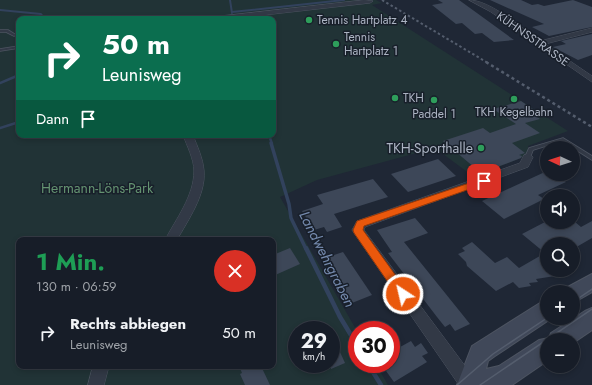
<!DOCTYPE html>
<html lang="de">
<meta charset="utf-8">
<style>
body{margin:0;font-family:Jost,sans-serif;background:#202630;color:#f1f3f6;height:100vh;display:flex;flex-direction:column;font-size:15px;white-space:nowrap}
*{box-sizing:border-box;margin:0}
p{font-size:13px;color:#9ea2a8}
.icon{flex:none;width:22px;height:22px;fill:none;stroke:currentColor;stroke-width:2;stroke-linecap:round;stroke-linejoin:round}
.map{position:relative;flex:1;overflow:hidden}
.panel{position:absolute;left:16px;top:237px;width:260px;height:132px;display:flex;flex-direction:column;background:#171d28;border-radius:8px;box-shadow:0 2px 6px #0003,0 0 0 1px #363b45}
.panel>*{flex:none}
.guide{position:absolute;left:16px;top:16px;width:260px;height:122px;border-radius:8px;box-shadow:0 2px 6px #0003,0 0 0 1px #363b45;background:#0b6e4f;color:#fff;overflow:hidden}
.needle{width:26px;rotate:273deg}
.buttons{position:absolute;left:540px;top:141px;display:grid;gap:8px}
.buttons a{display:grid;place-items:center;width:40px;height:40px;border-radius:50%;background:#171d28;box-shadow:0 2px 6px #0003,0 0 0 1px #363b45;font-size:20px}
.speed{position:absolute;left:288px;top:321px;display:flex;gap:8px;font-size:20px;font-weight:700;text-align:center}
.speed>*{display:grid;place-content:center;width:52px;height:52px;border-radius:50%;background:#171d28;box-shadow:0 2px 6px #0003,0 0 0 1px #363b45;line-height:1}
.speed small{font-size:10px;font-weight:400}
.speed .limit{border:6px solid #d22;background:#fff;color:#111}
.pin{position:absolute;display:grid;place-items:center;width:34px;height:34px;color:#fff;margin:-17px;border-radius:8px;box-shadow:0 2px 6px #0006}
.me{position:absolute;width:44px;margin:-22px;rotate:325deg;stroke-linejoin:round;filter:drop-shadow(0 0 3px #0008)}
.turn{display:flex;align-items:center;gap:14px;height:84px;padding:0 20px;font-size:18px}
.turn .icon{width:52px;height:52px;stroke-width:2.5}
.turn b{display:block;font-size:28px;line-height:34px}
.then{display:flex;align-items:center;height:38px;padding:0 20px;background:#0003;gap:8px;font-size:15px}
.round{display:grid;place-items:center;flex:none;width:42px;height:42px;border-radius:21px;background:#202630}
.overview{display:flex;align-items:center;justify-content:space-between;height:68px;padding:0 20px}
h1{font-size:24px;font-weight:700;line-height:30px;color:#1e9e55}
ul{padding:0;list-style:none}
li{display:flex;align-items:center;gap:12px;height:56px;padding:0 20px}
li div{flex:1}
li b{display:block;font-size:15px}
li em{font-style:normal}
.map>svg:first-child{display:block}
.green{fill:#213336;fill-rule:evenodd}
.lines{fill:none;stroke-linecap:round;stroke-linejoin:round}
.stream-far3{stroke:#32425d;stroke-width:2}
.stream-far2{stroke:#32425d;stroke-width:2.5}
.stream-far1{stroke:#32425d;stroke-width:3.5}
.stream{stroke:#32425d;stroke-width:4.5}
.building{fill:#3d4758}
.lane-casing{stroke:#4d5461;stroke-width:1.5}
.street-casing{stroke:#4d5461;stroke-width:1}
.secondary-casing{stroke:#4d5461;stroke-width:2}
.lane{fill:#323946;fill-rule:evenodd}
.street{fill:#323946;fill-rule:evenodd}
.secondary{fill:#404859;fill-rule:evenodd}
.tram{stroke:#545d6d;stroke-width:1.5}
.rail-far1{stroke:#545d6d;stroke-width:2;stroke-dasharray:2.5 2.5;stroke-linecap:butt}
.rail{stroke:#545d6d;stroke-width:2.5;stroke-dasharray:3 3;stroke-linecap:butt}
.route{fill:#ea580c;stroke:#983908}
.leisure-dot{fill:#2e9e5b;stroke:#181f2a;stroke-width:1.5}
.labels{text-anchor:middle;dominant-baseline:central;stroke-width:3;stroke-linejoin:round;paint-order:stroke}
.far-poi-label{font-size:12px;fill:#acb4c3;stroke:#181f2a;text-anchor:start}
.far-street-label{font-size:12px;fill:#acb4c3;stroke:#181f2a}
.poi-label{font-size:14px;fill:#acb4c3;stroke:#181f2a;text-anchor:end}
.park-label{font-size:14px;fill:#649371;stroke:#181f2a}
.water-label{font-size:15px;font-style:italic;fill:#7489ac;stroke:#181f2a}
</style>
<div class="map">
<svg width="592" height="385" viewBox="0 0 592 385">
<rect width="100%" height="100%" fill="#1f2735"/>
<path class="green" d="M 0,0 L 376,0 L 382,3 L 372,5 L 568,131 L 528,146 L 528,155 L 474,177 L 435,148 L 317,180 L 280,197 L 357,331 L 357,364 L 376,364 L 388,385 L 0,385 ZM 19,19 L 273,19 L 273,135 L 19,135 ZM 19,240 L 273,240 L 273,366 L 19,366 ZM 297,330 L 331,330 L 331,364 L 297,364 Z"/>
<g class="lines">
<g class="stream-far3">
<polyline points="230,0 232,13"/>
<polyline points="0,10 41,14 45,19"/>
<polyline points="232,12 344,0"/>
</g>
<g class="stream-far2">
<polyline points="0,83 19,75"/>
<polyline points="0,128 19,122"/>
<polyline points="269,135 272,144"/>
</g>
<polyline class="stream-far1" points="271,143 289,204 291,218 306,249"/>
<g class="stream">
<polyline points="306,248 340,317 357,345"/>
<polyline points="368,364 381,385"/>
</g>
</g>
<g class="building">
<polygon points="438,0 459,0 514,40 494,42 482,33 475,34 462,23 456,24 432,5 443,3"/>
<polygon points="490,0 521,0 532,5 538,4 544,6 573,0 592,7 592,27 549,36 532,27 544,24"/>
<polygon points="592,34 592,55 578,60 553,47 566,44 561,41"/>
<polygon points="521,101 536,111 531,112 540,119 525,123 540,133 512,143 525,153 519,155 522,156 521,158 481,173 443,141 483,128 490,133 516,124 493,109"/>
<polygon points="438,159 456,176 408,192 391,174"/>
<polygon points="547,171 547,174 554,174 566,182 538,195 544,199 504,219 482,201"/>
<polygon points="373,179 388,197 334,214 342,227 327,232 324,227 314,230 302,211 323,204 317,195"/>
<polygon points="415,218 428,233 404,242 470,324 455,331 450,324 445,327 437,317 388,253 392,252 377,230"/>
<polygon points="592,221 592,238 573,249 573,244 547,244 547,270 555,276 536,279 538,282 529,283 531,286 519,288 513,282 496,291 467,266 466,262 458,254 465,251 462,248 472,242 495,263 507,257 519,268 545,253 522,234 545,222 575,222 581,227"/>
<polygon points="290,248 300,264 273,276 273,255"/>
<polygon points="343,252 372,295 352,303 325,258"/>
<polygon points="411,341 415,347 421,343 428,353 422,356 427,362 394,382 381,364 391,364 391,352"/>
<polygon points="340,352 345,363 331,369 331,355"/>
<polygon points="239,366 261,366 270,385 245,385 240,374 242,373"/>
</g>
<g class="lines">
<g class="lane-casing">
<g id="lane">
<polygon points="0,30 8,30 16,35 14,36 6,32 0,32"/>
<polygon points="19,46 19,48 0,51 0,49"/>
<polygon points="18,55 19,55 19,58 17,57"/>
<polygon points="563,138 592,156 592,160 562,141 533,150 530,158 528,159 525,157 529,148"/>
</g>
</g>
<g class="street-casing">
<g id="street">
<polygon points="364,0 373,1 370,3 229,19 210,19 213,17"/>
<path d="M 469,0 C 490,0 522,28 540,41 L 592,28 L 592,32 L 545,44 L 592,76 L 592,82 L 491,12 Z"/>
<path d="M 183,135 L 193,135 C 197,146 203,158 204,171 C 206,195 188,220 177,240 L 165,240 C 176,219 194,196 194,171 C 194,159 187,146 183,135 Z"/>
<polygon points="528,154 533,157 528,167 365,227 364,230 474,378 476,384 459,385 352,230 357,221 520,163 524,155"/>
<polygon points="93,366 109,366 104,385 88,385"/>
</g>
</g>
<g class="secondary-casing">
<g id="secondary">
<polygon points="592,274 592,292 573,303 573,292 564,292 566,288"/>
<polygon points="547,301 547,318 552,318 495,356 488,361 486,369 499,366 539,340 549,338 551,333 585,311 592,308 592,330 573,343 573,340 547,340 547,361 512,385 457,385 472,346 540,303"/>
</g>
</g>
<use href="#lane" class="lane"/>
<use href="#street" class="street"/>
<use href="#secondary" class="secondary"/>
<g class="tram">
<polyline points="573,302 592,289"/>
<polyline points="457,385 493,354 547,318"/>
<polyline points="480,385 592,309"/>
</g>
<polyline class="rail-far1" points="382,0 488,63"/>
<polyline class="rail" points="486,62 592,127"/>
</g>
<polygon class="route" points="484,178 488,181 487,183 364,226 363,230 409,294 407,298 403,299 399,298 354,233 353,230 357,221"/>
<g class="leisure-dot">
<circle cx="309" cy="20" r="4"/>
<circle cx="336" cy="44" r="4"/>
<circle cx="395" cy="98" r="4"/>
<circle cx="514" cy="99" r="4"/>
<circle cx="434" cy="100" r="4"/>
<circle cx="481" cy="148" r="4"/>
</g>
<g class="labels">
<g class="far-poi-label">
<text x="317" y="20">Tennis Hartplatz 4</text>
<text x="344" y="37">Tennis<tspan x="344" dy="14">Hartplatz 1</tspan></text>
<text x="403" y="98">TKH</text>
<text x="514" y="112" text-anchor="middle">TKH Kegelbahn</text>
<text x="434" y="114" text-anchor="middle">Paddel 1</text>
</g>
<g class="far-street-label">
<text transform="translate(533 39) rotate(35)">KÜHNSSTRASSE</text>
</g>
<g class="poi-label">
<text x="473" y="148">TKH-Sporthalle</text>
</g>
<g class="park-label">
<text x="97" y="188">Hermann-Löns-Park</text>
</g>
<g class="water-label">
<text transform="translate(327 259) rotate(63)">Landwehrgraben</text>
</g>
</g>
</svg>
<div class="buttons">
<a><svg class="needle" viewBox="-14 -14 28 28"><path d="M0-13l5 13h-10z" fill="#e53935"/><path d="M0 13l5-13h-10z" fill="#9ea2a8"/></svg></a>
<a><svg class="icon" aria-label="sound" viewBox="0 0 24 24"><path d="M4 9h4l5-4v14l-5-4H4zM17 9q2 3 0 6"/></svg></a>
<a><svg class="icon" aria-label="search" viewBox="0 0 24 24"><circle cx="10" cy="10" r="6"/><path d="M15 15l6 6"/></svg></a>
<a>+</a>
<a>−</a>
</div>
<div class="speed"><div>29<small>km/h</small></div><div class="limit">30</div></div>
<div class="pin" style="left:484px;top:181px;background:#d93025"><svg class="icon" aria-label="arrive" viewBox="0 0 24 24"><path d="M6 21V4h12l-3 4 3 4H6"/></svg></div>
<svg class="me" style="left:403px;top:294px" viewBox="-20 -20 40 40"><circle r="17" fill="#ea580c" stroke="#fff" stroke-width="3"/><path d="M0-11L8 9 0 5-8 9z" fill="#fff"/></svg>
<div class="guide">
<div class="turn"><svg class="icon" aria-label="right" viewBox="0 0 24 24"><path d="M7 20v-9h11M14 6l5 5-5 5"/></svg><div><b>50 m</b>Leunisweg</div></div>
<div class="then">Dann<svg class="icon" aria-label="arrive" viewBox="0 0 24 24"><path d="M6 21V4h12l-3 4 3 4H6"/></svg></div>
</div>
<section class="panel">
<div class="overview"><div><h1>1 Min.</h1><p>130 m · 06:59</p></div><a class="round" style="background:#d93025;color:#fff"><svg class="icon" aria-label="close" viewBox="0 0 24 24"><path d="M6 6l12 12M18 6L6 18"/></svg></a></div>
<ul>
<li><svg class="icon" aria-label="right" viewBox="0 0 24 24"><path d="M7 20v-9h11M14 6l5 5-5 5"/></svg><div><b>Rechts abbiegen</b><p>Leunisweg</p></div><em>50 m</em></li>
</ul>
</section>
</div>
